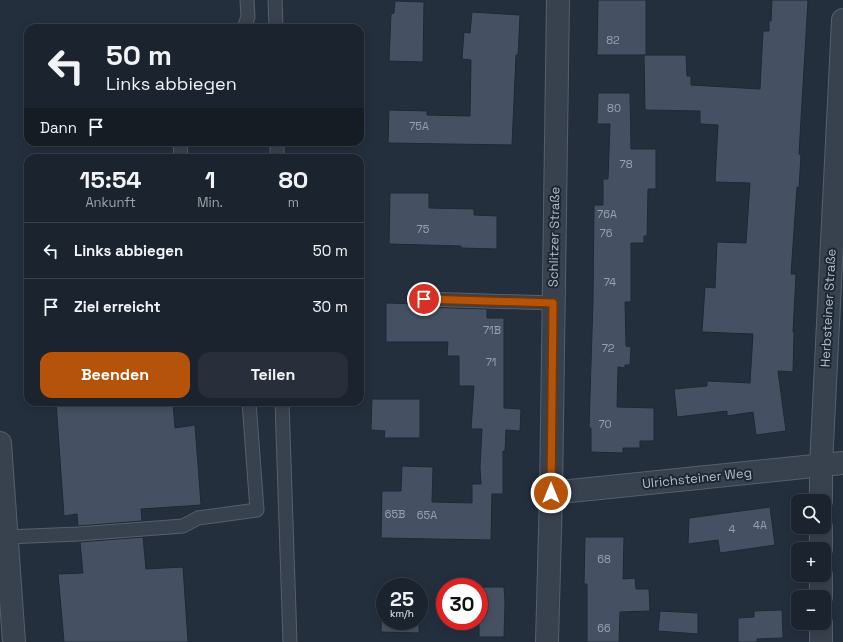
<!DOCTYPE html>
<html lang="de">
<meta charset="utf-8">
<style>
body{margin:0;font-family:"Space Grotesk",sans-serif;background:#282f3a;color:#f1f3f6;height:100vh;display:flex;flex-direction:column;font-size:15px;white-space:nowrap}
*{box-sizing:border-box;margin:0}
p{font-size:13px;color:#a0a4aa}
.icon{flex:none;width:22px;height:22px;fill:none;stroke:currentColor;stroke-width:2;stroke-linecap:round;stroke-linejoin:round}
.map{position:relative;flex:1;overflow:hidden}
.details{position:absolute;left:24px;top:154px;width:340px;height:252px;display:flex;flex-direction:column;background:#1b232e;border-radius:12px;box-shadow:0 2px 10px #0003,0 0 0 1px #39404a}
.details>*{flex:none}
.banner{position:absolute;left:24px;top:24px;width:340px;height:122px;border-radius:12px;box-shadow:0 2px 10px #0003,0 0 0 1px #39404a;background:#1b232e;color:#f1f3f6;overflow:hidden}
.buttons{position:absolute;left:791px;top:494px;display:grid;gap:8px}
.buttons a{display:grid;place-items:center;width:40px;height:40px;border-radius:8px;background:#1b232e;box-shadow:0 2px 10px #0003,0 0 0 1px #39404a;font-size:20px}
.speed{position:absolute;left:376px;top:578px;display:flex;gap:8px;font-size:20px;font-weight:700;text-align:center}
.speed>*{display:grid;place-content:center;width:52px;height:52px;border-radius:50%;background:#1b232e;box-shadow:0 2px 10px #0003,0 0 0 1px #39404a;line-height:1}
.speed small{font-size:10px;font-weight:400}
.speed .limit{border:6px solid #d22;background:#fff;color:#111}
.pin{position:absolute;display:grid;place-items:center;width:34px;height:34px;color:#fff;margin:-17px;border:2px solid #fff;border-radius:50%;box-shadow:0 1px 4px #0007}
.me{position:absolute;width:44px;margin:-22px;rotate:0deg;stroke-linejoin:round;filter:drop-shadow(0 0 3px #0008)}
.turn{display:flex;align-items:center;gap:14px;height:84px;padding:0 16px;font-size:18px}
.turn .icon{width:52px;height:52px;stroke-width:2.5}
.turn b{display:block;font-size:28px;line-height:34px}
.then{display:flex;align-items:center;height:38px;padding:0 16px;background:#0003;gap:8px;font-size:15px}
.eta{display:flex;justify-content:space-evenly;align-items:center;height:68px;text-align:center}
.eta b{font-size:24px;font-weight:600;line-height:28px}
.action{display:flex;gap:8px;margin-top:auto;padding:8px 16px}
.action a{flex:1;height:46px;border-radius:12px;background:#b45309;color:#fff;font-size:16px;font-weight:600;line-height:46px;text-align:center}
.action a+a{background:#282f3a;color:#f1f3f6}
ul{padding:0;list-style:none}
li{display:flex;align-items:center;gap:12px;height:56px;padding:0 16px;border-top:1px solid #39404a}
li div{flex:1}
li b{display:block;font-size:15px}
li em{font-style:normal}
.map>svg:first-child{display:block}
.building{fill:#455162;stroke:#1f2835}
.lines{fill:none;stroke-linecap:round;stroke-linejoin:round}
.service-casing{stroke:#565f6c;stroke-width:15}
.minor-casing{stroke:#565f6c;stroke-width:24}
.service{stroke:#38414e;stroke-width:13}
.minor{stroke:#38414e;stroke-width:22}
.route-casing{stroke:#753606;stroke-width:10}
.route{stroke:#b45309;stroke-width:7}
.labels{text-anchor:middle;dominant-baseline:central;stroke-width:4;stroke-linejoin:round;paint-order:stroke}
.number-label{font-size:11px;fill:#98a1af}
.street-label{font-size:13px;fill:#b4bcc9;stroke:#1d2633}
</style>
<div class="map">
<svg width="843" height="642" viewBox="0 0 843 642">
<rect width="100%" height="100%" fill="#242f3e"/>
<g class="building">
<polygon points="598,0 646,0 646,55 597,55"/>
<polygon points="772,0 808,0 799,154 801,155 799,188 797,187 791,274 796,274 793,332 794,333 793,372 778,371 786,431 756,435 753,412 727,416 727,411 677,417 674,389 707,386 707,381 750,383 753,334 702,332 705,287 715,288 717,242 746,243 750,183 715,182 718,125 700,124 700,111 645,110 644,55 686,55 687,76 691,76 691,85 760,89 763,31 769,31 769,21 771,21"/>
<polygon points="395,1 424,2 423,62 389,61 391,14 394,13"/>
<polygon points="472,12 520,15 518,55 516,55 512,145 388,143 389,110 427,111 427,115 470,116 471,60 462,59 464,32 470,33"/>
<polygon points="598,93 630,93 631,149 656,149 656,189 648,189 647,236 644,236 644,243 631,243 631,302 625,302 626,346 631,347 630,365 625,365 625,368 618,367 617,407 654,408 654,441 640,441 640,448 623,448 623,453 591,452 591,428 589,428 593,301 594,205 603,205 603,179 608,179 610,124 597,124"/>
<polygon points="390,193 429,193 429,208 474,209 474,215 497,216 497,249 461,248 461,246 389,244"/>
<polygon points="386,303 418,304 424,307 487,309 487,318 504,318 504,408 521,409 520,431 506,430 505,451 503,451 503,494 492,494 491,540 381,538 382,491 401,491 402,466 433,467 432,502 472,503 472,484 481,484 480,467 482,429 471,429 474,386 459,386 459,356 447,356 448,342 386,342"/>
<polygon points="372,399 420,399 420,438 384,438 385,431 371,430"/>
<polygon points="56,402 173,402 175,428 195,425 201,505 141,509 142,521 78,526 77,514 64,516"/>
<polygon points="770,507 775,545 720,553 718,540 688,544 689,518"/>
<polygon points="143,537 146,569 183,567 188,642 64,642 58,574 83,573 80,542"/>
<polygon points="585,537 624,537 623,579 635,578 636,589 649,589 650,611 620,612 619,642 587,642 587,584 584,584"/>
<polygon points="479,587 504,587 505,602 504,637 479,637"/>
<polygon points="382,595 385,595 385,621 419,621 419,633 381,632"/>
<polygon points="782,610 783,638 757,639 757,642 738,642 738,618 754,617 754,611"/>
<polygon points="660,611 698,613 698,634 658,631"/>
</g>
<g class="lines">
<g class="service-casing">
<g id="service">
<polyline points="275,0 276,28"/>
<polyline points="244,28 248,17 247,0"/>
<polyline points="180,142 181,158"/>
<polyline points="277,142 277,158"/>
<polyline points="424,299 553,303"/>
<polyline points="282,402 290,642"/>
<polyline points="6,537 78,534 183,526 198,518 257,510 249,402"/>
</g>
</g>
<g class="minor-casing">
<g id="minor">
<polyline points="0,443 14,642"/>
<polyline points="551,493 843,463"/>
<polyline points="821,501 821,465 843,20"/>
<polyline points="821,527 821,549"/>
<polyline points="821,575 821,597"/>
<polyline points="821,623 821,642"/>
<polyline points="547,642 551,493 558,0"/>
</g>
</g>
<use href="#service" class="service"/>
<use href="#minor" class="minor"/>
</g>
<g class="lines">
<g class="route-casing">
<polyline id="route" points="424,299 553,303 551,493"/>
</g>
<use href="#route" class="route"/>
</g>
<g class="labels">
<g class="number-label">
<text x="613" y="40">82</text>
<text x="614" y="108">80</text>
<text x="419" y="126">75A</text>
<text x="626" y="164">78</text>
<text x="607" y="214">76A</text>
<text x="423" y="229">75</text>
<text x="606" y="233">76</text>
<text x="610" y="282">74</text>
<text x="492" y="330">71B</text>
<text x="608" y="348">72</text>
<text x="491" y="362">71</text>
<text x="605" y="424">70</text>
<text x="395" y="514">65B</text>
<text x="427" y="515">65A</text>
<text x="760" y="525">4A</text>
<text x="732" y="529">4</text>
<text x="604" y="559">68</text>
<text x="604" y="628">66</text>
</g>
<g class="street-label">
<text transform="translate(554 237) rotate(-89)">Schlitzer Straße</text>
<text transform="translate(828 308) rotate(-87)">Herbsteiner Straße</text>
<text transform="translate(697 478) rotate(-6)">Ulrichsteiner Weg</text>
</g>
</g>
</svg>
<div class="buttons">
<a><svg class="icon" aria-label="search" viewBox="0 0 24 24"><circle cx="10" cy="10" r="6"/><path d="M15 15l6 6"/></svg></a>
<a>+</a>
<a>−</a>
</div>
<div class="speed"><div>25<small>km/h</small></div><div class="limit">30</div></div>
<div class="pin" style="left:424px;top:299px;background:#d93025"><svg class="icon" aria-label="arrive" viewBox="0 0 24 24"><path d="M6 21V4h12l-3 4 3 4H6"/></svg></div>
<svg class="me" style="left:551px;top:493px" viewBox="-20 -20 40 40"><circle r="17" fill="#b45309" stroke="#fff" stroke-width="3"/><path d="M0-11L8 9 0 5-8 9z" fill="#fff"/></svg>
<div class="banner">
<div class="turn"><svg class="icon" aria-label="left" viewBox="0 0 24 24"><path d="M17 20v-9H6M10 6l-5 5 5 5"/></svg><div><b>50 m</b>Links abbiegen</div></div>
<div class="then">Dann<svg class="icon" aria-label="arrive" viewBox="0 0 24 24"><path d="M6 21V4h12l-3 4 3 4H6"/></svg></div>
</div>
<section class="details">
<div class="eta">
<div><b>15:54</b><p>Ankunft</p></div>
<div><b>1</b><p>Min.</p></div>
<div><b>80</b><p>m</p></div>
</div>
<ul>
<li><svg class="icon" aria-label="left" viewBox="0 0 24 24"><path d="M17 20v-9H6M10 6l-5 5 5 5"/></svg><div><b>Links abbiegen</b></div><em>50 m</em></li>
<li><svg class="icon" aria-label="arrive" viewBox="0 0 24 24"><path d="M6 21V4h12l-3 4 3 4H6"/></svg><div><b>Ziel erreicht</b></div><em>30 m</em></li>
</ul>
<div class="action"><a>Beenden</a><a>Teilen</a></div>
</section>
</div>
